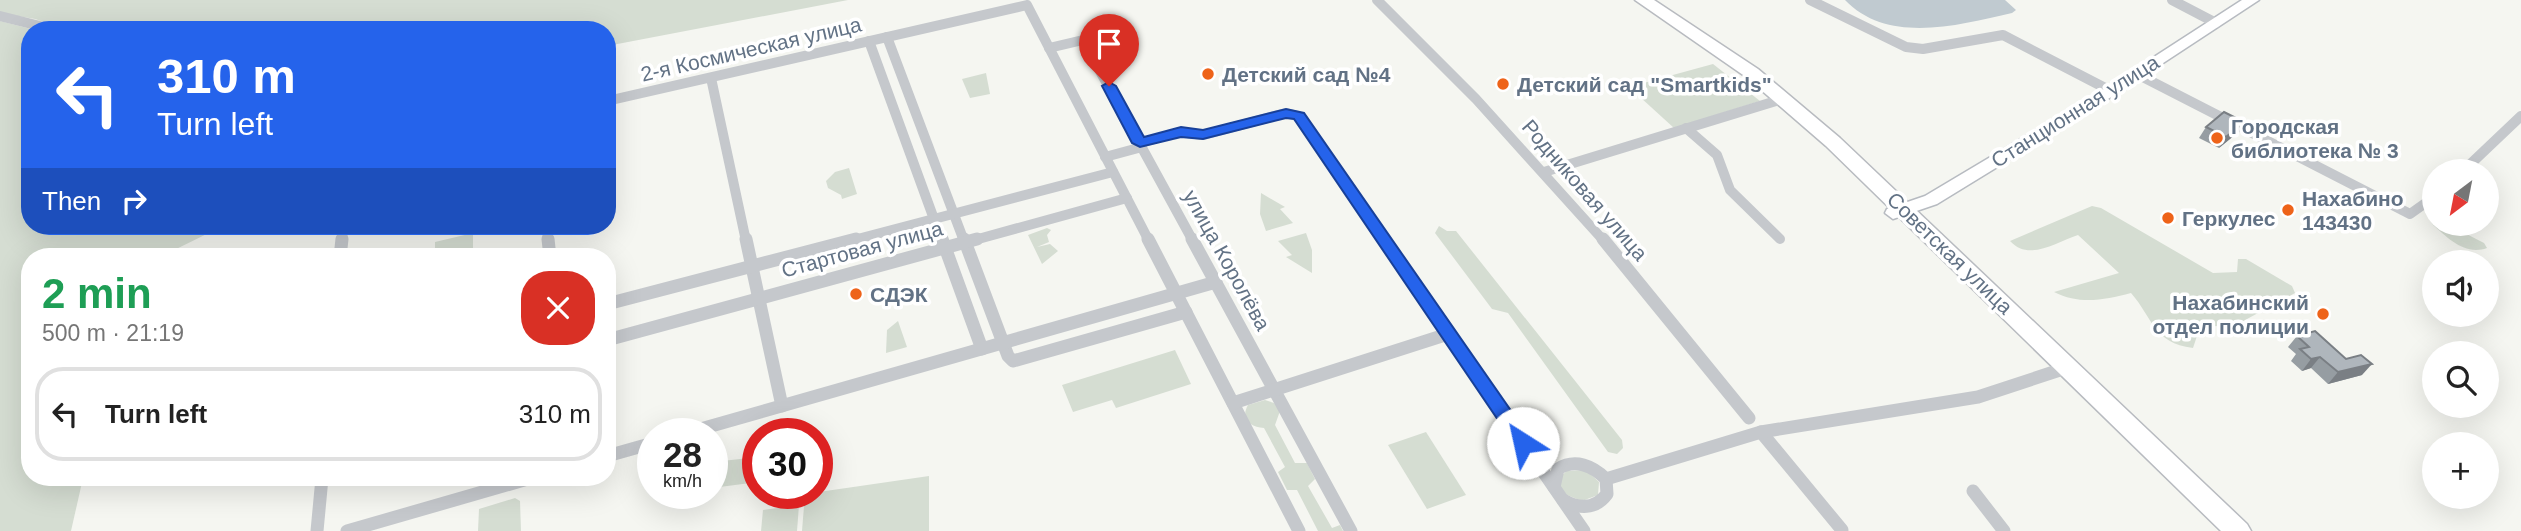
<!DOCTYPE html>
<meta charset="utf-8">
<style>
body{margin:0;font-family:Arial,sans-serif;background:#f6f6f6;color:#222;height:100vh;display:flex;flex-direction:column;font-size:26px;white-space:nowrap}
*{box-sizing:border-box;margin:0}
p{font-size:23px;color:#767676}
.icon{flex:none;width:38px;height:38px;fill:none;stroke:currentColor;stroke-width:2;stroke-linecap:round;stroke-linejoin:round}
.map{position:relative;flex:1;overflow:hidden}
.panel{position:absolute;left:21px;top:248px;width:595px;height:238px;display:flex;flex-direction:column;background:#fff;border-radius:28px;box-shadow:0 7px 28px #0002}
.panel>*{flex:none}
.guide{position:absolute;left:21px;top:21px;width:595px;height:214px;border-radius:28px;box-shadow:0 7px 28px #0002;background:#2563eb;color:#fff;overflow:hidden}
.needle{width:46px;rotate:212deg}
.tools{position:absolute;left:2422px;top:159px;display:grid;gap:14px}
.tools a{display:grid;place-items:center;width:77px;height:77px;border-radius:50%;background:#fff;box-shadow:0 7px 28px #0002;font-size:35px}
.speed{position:absolute;left:637px;top:418px;display:flex;gap:14px;font-size:35px;font-weight:700;text-align:center}
.speed>*{display:grid;place-content:center;width:91px;height:91px;border-radius:50%;background:#fff;box-shadow:0 7px 28px #0002;line-height:1}
.speed small{font-size:18px;font-weight:400}
.speed .limit{border:10px solid #d22;background:#fff;color:#111}
.pin{position:absolute;display:grid;place-items:center;width:60px;height:60px;color:#fff;margin:-72px -30px;border-radius:50% 50% 50% 0;rotate:-45deg;box-shadow:0 0 7px #0007}
.pin .icon{rotate:45deg}
.me{position:absolute;width:77px;margin:-38px;rotate:325deg;stroke-linejoin:round;filter:drop-shadow(0 0 5px #0008)}
.turn{display:flex;align-items:center;gap:24px;height:147px;padding:0 21px;font-size:32px}
.turn .icon{width:91px;height:91px;stroke-width:2.5}
.turn b{display:block;font-size:49px;line-height:60px}
.then{display:flex;align-items:center;height:66px;padding:0 21px;background:#0003;gap:14px;font-size:26px}
.round{display:grid;place-items:center;flex:none;width:74px;height:74px;border-radius:28px;background:#f6f6f6}
.head{display:flex;align-items:center;justify-content:space-between;height:119px;padding:0 21px}
h1{font-size:42px;font-weight:600;line-height:52px;color:#1e9e55}
ul{padding:0;list-style:none}
li{display:flex;align-items:center;gap:21px;height:94px;margin:0 14px 10px;padding:0 7px;border:4px solid #e0e0e0;border-radius:28px}
li div{flex:1}
li b{display:block;font-size:26px}
li em{font-style:normal}
.map>svg:first-child{display:block}
.green{fill:#d5ddd2}
.water{fill:#c0cad0}
.lines{fill:none;stroke-linecap:round;stroke-linejoin:round}
.secondary-casing{stroke:#b7bbc1;stroke-width:3}
.primary-casing{stroke:#b8bbc0;stroke-width:3}
.minor-far1{stroke:#c5c8cc;stroke-width:10}
.minor{stroke:#c5c8cc;stroke-width:13}
.secondary{fill:#fff;fill-rule:evenodd}
.primary{fill:#fff;fill-rule:evenodd}
.wall{fill:#969da2}
.shaded-wall{fill:#7a7f84}
.building{fill:#afb6bc;stroke:#7a7f84;stroke-width:2}
.route{fill:#2563eb;stroke:#184099;stroke-width:2}
.poi-dot{fill:#ee6319;stroke:#fff;stroke-width:2.5}
.labels{text-anchor:middle;dominant-baseline:central;stroke-width:7;stroke-linejoin:round;paint-order:stroke}
.street-label{font-size:21px;fill:#627285;stroke:#fff}
.poi-label{font-size:21px;font-weight:bold;fill:#627285;stroke:#fff;text-anchor:start}
</style>
<div class="map">
<svg width="2521" height="531" viewBox="0 0 2521 531">
<rect width="100%" height="100%" fill="#f5f6f1"/>
<g class="green">
<polygon points="0,0 848,0 607,46 607,30 68,30 35,19 0,13"/>
<polygon points="0,21 35,30 30,30 30,226 223,226 160,257 30,257 30,478 83,478 71,531 0,531"/>
<polygon points="1713,64 1760,101 1674,128 1629,87"/>
<polygon points="986,73 990,94 970,98 962,79"/>
<polygon points="849,168 857,194 842,199 841,195 828,188 826,181 835,172"/>
<polygon points="1261,193 1285,207 1280,209 1293,223 1266,231 1260,214"/>
<path d="M 2092,206 L 2101,208 L 2213,273 L 2237,272 L 2238,259 L 2246,259 L 2292,286 L 2295,293 L 2236,325 L 2200,327 L 2193,348 C 2153,343 2153,318 2131,293 C 2104,300 2080,305 2054,292 L 2119,273 L 2078,235 C 2056,242 2029,262 2010,241 Z"/>
<path d="M 2434,220 L 2434,224 L 2447,224 L 2484,243 L 2487,248 C 2465,256 2448,238 2433,225 L 2431,221 Z"/>
<polygon points="1439,226 1447,231 1456,231 1622,440 1623,448 1617,454 1608,452 1508,313 1492,309 1435,233"/>
<polygon points="1047,228 1051,230 1047,235 1049,242 1037,247 1050,244 1058,251 1042,264 1028,235"/>
<polygon points="473,233 473,257 435,257 435,242"/>
<polygon points="1306,233 1312,250 1312,273 1286,257 1292,255 1278,241"/>
<polygon points="898,321 907,347 886,353 887,330"/>
<polygon points="1175,350 1191,384 1116,408 1112,400 1073,412 1062,385"/>
<path d="M 1265,400 L 1274,403 L 1280,411 L 1275,425 L 1295,463 L 1307,463 L 1315,479 L 1308,486 L 1332,528 L 1340,525 L 1343,531 L 1318,531 L 1297,490 L 1287,490 L 1278,472 L 1285,467 L 1264,428 C 1250,427 1240,419 1248,405 Z"/>
<polygon points="1426,432 1466,495 1427,509 1388,445"/>
<polygon points="758,457 758,482 712,488 713,462"/>
<polygon points="1586,470 1599,482 1598,495 1582,501 1567,495 1560,487 1562,475 1567,471"/>
<polygon points="929,476 929,531 802,531 805,494"/>
<polygon points="515,498 520,501 521,531 478,531 479,509"/>
<polygon points="799,505 797,531 761,531 763,510"/>
</g>
<path class="water" d="M 1845,0 L 2005,0 L 2016,10 L 2012,13 C 1959,25 1888,45 1845,0 Z"/>
<g class="lines">
<g class="secondary-casing">
<polygon id="secondary" points="2242,0 2259,0 2116,94 1937,204 1893,219 1885,213 1887,209 1925,196 2106,88"/>
</g>
<g class="primary-casing">
<polygon id="primary" points="1635,0 1654,0 1758,69 1840,138 2247,524 2251,531 2221,531 1826,146 1746,77"/>
</g>
<g class="minor-far1">
<polyline points="1377,0 1476,99 1604,241"/>
<polyline points="1810,0 1906,47 1923,49 2003,35 2111,91"/>
<polyline points="2172,0 2216,23"/>
<polyline points="0,16 56,30"/>
<polyline points="887,37 964,241"/>
<polyline points="869,41 942,241"/>
<polyline points="1049,48 1083,40 1193,241"/>
<polyline points="2137,74 2410,214 2434,197"/>
<polyline points="711,78 746,241"/>
<polyline points="607,101 1027,5 1149,241"/>
<polyline points="1686,128 1717,155 1730,190 1780,239"/>
<polyline points="1140,143 1180,132 1203,135 1286,113 1298,116 1384,241"/>
<polyline points="1105,157 1142,147"/>
<polyline points="1544,172 1776,101"/>
<polyline points="2462,172 2521,116"/>
<polyline points="547,226 548,241"/>
<polyline points="342,241 343,226"/>
<polyline points="850,241 1113,172"/>
<polyline points="971,241 1127,198"/>
</g>
<g class="minor">
<polyline points="548,239 550,257"/>
<polyline points="746,239 782,406"/>
<polyline points="942,239 982,349"/>
<polyline points="964,239 1008,356 1013,361 1186,312"/>
<polyline points="1148,239 1299,531"/>
<polyline points="1192,239 1351,531"/>
<polyline points="1383,239 1584,531"/>
<polyline points="1603,239 1749,418"/>
<polyline points="340,257 342,239"/>
<polyline points="607,304 856,239"/>
<polyline points="607,340 977,239"/>
<polyline points="1233,403 1448,334"/>
<polyline points="1761,432 1842,530"/>
<polyline points="683,434 1216,282"/>
<polyline points="607,456 653,443"/>
<polyline points="99,479 103,478"/>
<polyline points="1606,479 1761,432 1978,397 2069,367"/>
<path d="M 1554,487 L 1558,469 C 1575,458 1593,466 1606,479 L 1607,494 C 1595,510 1579,509 1563,500"/>
<polyline points="1973,491 2004,531"/>
<polyline points="317,531 322,478"/>
<polyline points="347,531 531,478"/>
</g>
<use href="#secondary" class="secondary"/>
<use href="#primary" class="primary"/>
</g>
<g class="wall">
<polygon points="2206,127 2236,134 2219,148 2199,138"/>
<polygon points="2297,336 2362,375 2328,384 2311,368 2302,371 2291,361 2296,354 2288,347"/>
</g>
<g class="shaded-wall">
<polygon points="2244,122 2236,134 2219,148 2226,137"/>
<polygon points="2320,357 2311,368 2302,371 2311,359"/>
<polygon points="2372,364 2362,375 2328,384 2338,372"/>
</g>
<g class="building">
<polygon points="2224,112 2244,122 2226,137 2206,127"/>
<polygon points="2315,331 2346,359 2361,355 2372,364 2338,372 2320,357 2311,359 2300,349 2309,347 2297,336"/>
</g>
<polygon class="route" points="1109,82 1116,86 1144,137 1181,127 1203,130 1286,109 1304,113 1530,438 1532,443 1530,448 1517,448 1294,119 1286,118 1203,139 1181,137 1140,147 1132,143 1102,86"/>
<g class="poi-dot">
<circle cx="1208" cy="74" r="7"/>
<circle cx="1503" cy="84" r="7"/>
<circle cx="2217" cy="138" r="7"/>
<circle cx="2288" cy="210" r="7"/>
<circle cx="2168" cy="218" r="7"/>
<circle cx="856" cy="294" r="7"/>
<circle cx="2323" cy="314" r="7"/>
</g>
<g class="labels">
<g class="street-label">
<text transform="translate(751 49) rotate(-13)">2-я Космическая улица</text>
<text transform="translate(2075 111) rotate(-32)">Станционная улица</text>
<text transform="translate(1585 190) rotate(49)">Родниковая улица</text>
<text transform="translate(862 249) rotate(-15)">Стартовая улица</text>
<text transform="translate(1950 253) rotate(44)">Советская улица</text>
<text transform="translate(1227 260) rotate(61)">улица Королёва</text>
</g>
<g class="poi-label">
<text x="1222" y="74">Детский сад №4</text>
<text x="1517" y="84">Детский сад "Smartkids"</text>
<text x="2231" y="126">Городская<tspan x="2231" dy="24">библиотека № 3</tspan></text>
<text x="2302" y="198">Нахабино<tspan x="2302" dy="24">143430</tspan></text>
<text x="2182" y="218">Геркулес</text>
<text x="870" y="294">СДЭК</text>
<text x="2309" y="302" text-anchor="end">Нахабинский<tspan x="2309" dy="24">отдел полиции</tspan></text>
</g>
</g>
</svg>
<div class="tools">
<a><svg class="needle" viewBox="-14 -14 28 28"><path d="M0-13l5 13h-10z" fill="#e53935"/><path d="M0 13l5-13h-10z" fill="#767676"/></svg></a>
<a><svg class="icon" aria-label="sound" viewBox="0 0 24 24"><path d="M4 9h4l5-4v14l-5-4H4zM17 9q2 3 0 6"/></svg></a>
<a><svg class="icon" aria-label="search" viewBox="0 0 24 24"><circle cx="10" cy="10" r="6"/><path d="M15 15l6 6"/></svg></a>
<a>+</a>
</div>
<div class="speed"><div>28<small>km/h</small></div><div class="limit">30</div></div>
<div class="pin" style="left:1109px;top:86px;background:#d93025"><svg class="icon" aria-label="arrive" viewBox="0 0 24 24"><path d="M6 21V4h12l-3 4 3 4H6"/></svg></div>
<svg class="me" style="left:1523px;top:443px" viewBox="-20 -20 40 40"><circle r="19" fill="#fff"/><path d="M0-13L10 11 0 6-10 11z" fill="#2563eb"/></svg>
<div class="guide">
<div class="turn"><svg class="icon" aria-label="left" viewBox="0 0 24 24"><path d="M17 20v-9H6M10 6l-5 5 5 5"/></svg><div><b>310 m</b>Turn left</div></div>
<div class="then">Then<svg class="icon" aria-label="right" viewBox="0 0 24 24"><path d="M7 20v-9h11M14 6l5 5-5 5"/></svg></div>
</div>
<section class="panel">
<div class="head"><div><h1>2 min</h1><p>500 m · 21:19</p></div><a class="round" style="background:#d93025;color:#fff"><svg class="icon" aria-label="close" viewBox="0 0 24 24"><path d="M6 6l12 12M18 6L6 18"/></svg></a></div>
<ul>
<li><svg class="icon" aria-label="left" viewBox="0 0 24 24"><path d="M17 20v-9H6M10 6l-5 5 5 5"/></svg><div><b>Turn left</b></div><em>310 m</em></li>
</ul>
</section>
</div>
